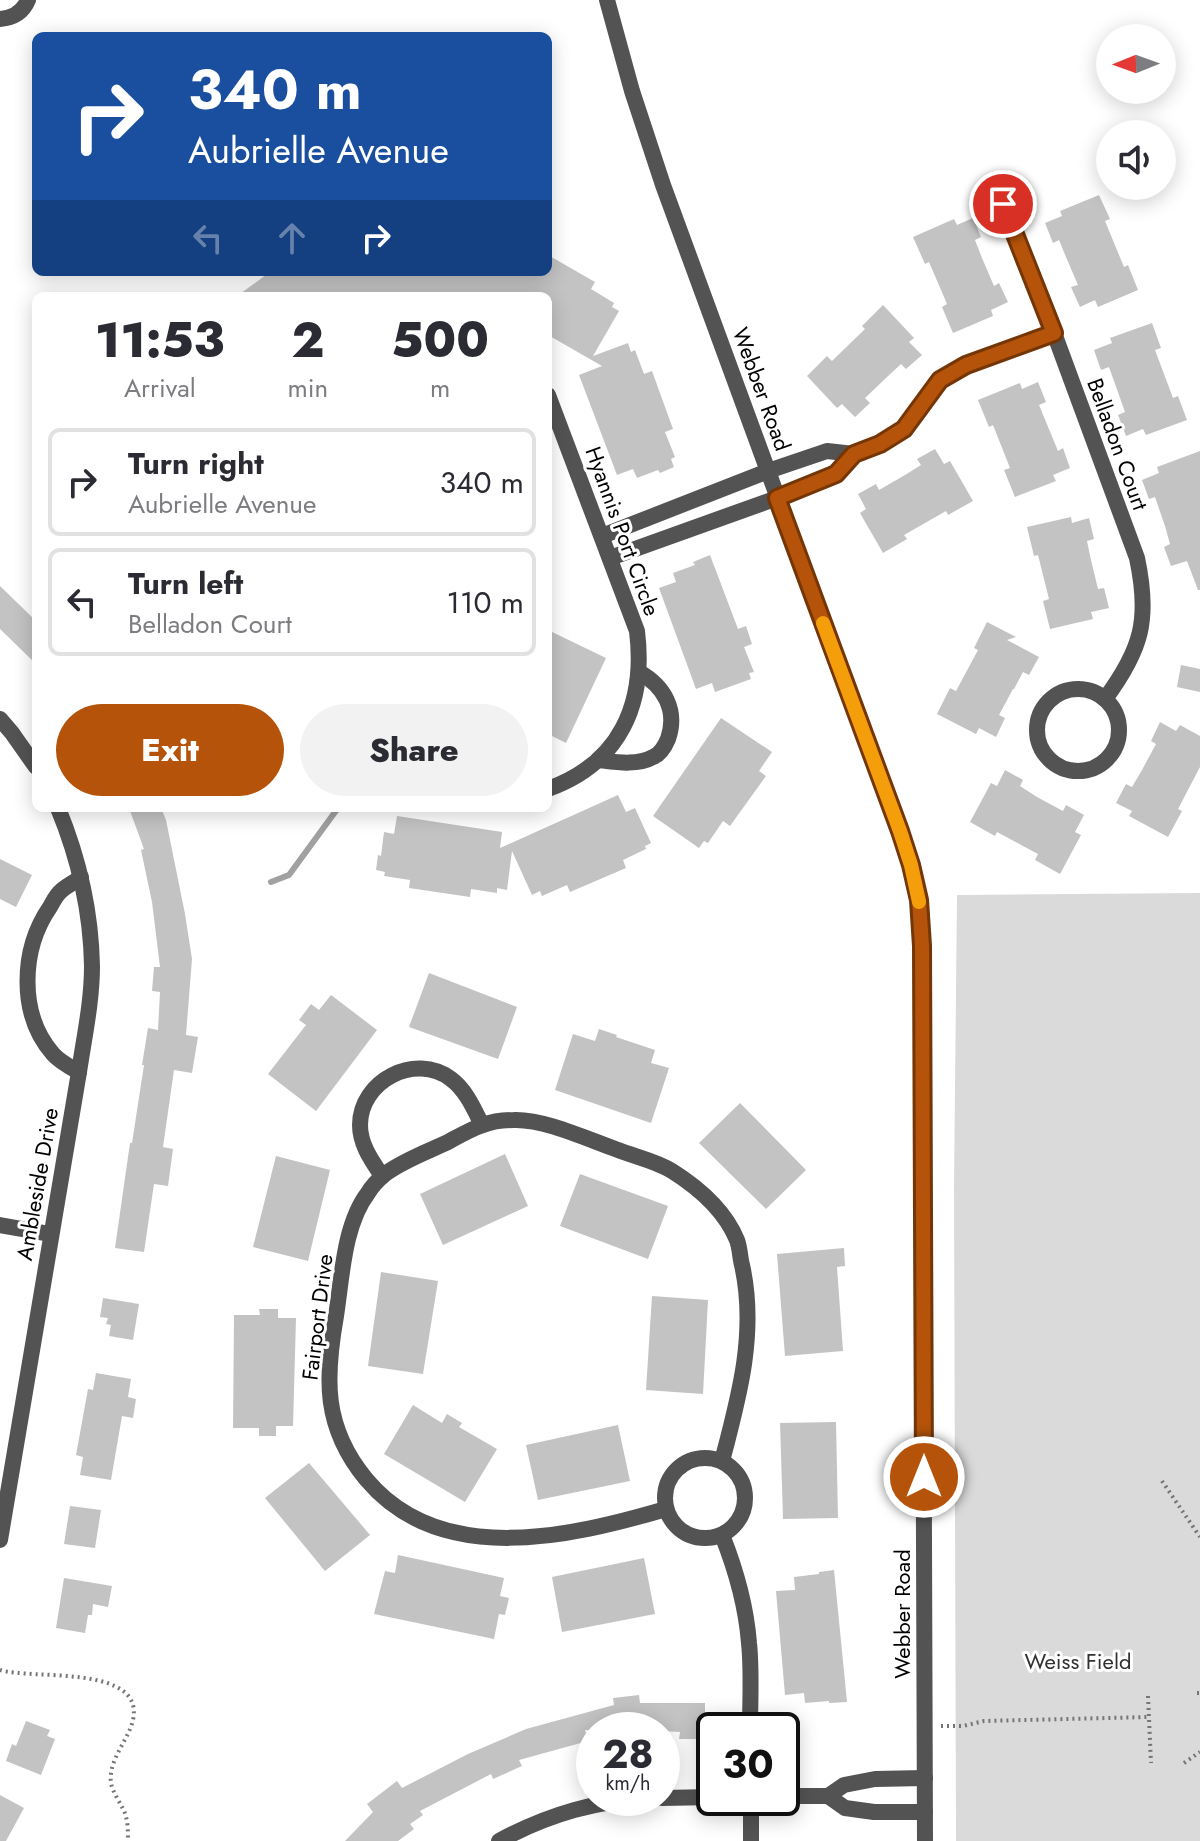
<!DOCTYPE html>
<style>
body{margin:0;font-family:Jost,sans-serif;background:#f2f2f3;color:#2b2b33;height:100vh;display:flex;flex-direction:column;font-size:30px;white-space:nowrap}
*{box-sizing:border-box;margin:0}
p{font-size:26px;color:#7c7c81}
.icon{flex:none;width:44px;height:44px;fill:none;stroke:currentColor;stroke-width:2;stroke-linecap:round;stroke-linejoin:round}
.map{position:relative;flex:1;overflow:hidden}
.details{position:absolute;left:32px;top:292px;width:520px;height:520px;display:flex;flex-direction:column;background:#fff;border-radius:12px;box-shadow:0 4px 20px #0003}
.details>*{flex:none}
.guide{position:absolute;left:32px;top:32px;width:520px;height:244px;border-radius:12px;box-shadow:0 4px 20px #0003;background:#1a4fa0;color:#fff;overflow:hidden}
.needle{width:52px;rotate:269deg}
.controls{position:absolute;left:1096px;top:24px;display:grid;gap:16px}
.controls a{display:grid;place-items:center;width:80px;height:80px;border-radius:50%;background:#fff;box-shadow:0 4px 20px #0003;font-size:40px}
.speed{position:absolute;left:576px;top:1712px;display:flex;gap:16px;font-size:40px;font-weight:700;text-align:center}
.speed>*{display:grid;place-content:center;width:104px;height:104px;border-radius:50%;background:#fff;box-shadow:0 4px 20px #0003;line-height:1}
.speed small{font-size:20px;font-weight:400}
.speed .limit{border:4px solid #111;border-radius:12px;background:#fff;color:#111}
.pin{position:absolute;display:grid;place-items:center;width:68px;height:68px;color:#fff;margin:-34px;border:4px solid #fff;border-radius:50%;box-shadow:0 2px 8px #0007}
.me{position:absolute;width:88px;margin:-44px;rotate:0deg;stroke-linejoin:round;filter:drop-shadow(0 0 6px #0008)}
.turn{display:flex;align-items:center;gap:28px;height:168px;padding:0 24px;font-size:36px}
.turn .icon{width:104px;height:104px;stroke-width:2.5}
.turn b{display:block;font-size:56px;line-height:68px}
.lanes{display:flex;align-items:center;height:76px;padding:0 24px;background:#0003;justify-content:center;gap:40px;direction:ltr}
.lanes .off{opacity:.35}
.eta{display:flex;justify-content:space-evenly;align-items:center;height:136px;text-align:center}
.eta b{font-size:48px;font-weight:800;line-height:56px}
.button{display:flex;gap:16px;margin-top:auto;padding:16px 24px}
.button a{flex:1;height:92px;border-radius:48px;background:#b45309;color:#fff;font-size:32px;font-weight:800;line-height:92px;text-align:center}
.button a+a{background:#f2f2f3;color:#2b2b33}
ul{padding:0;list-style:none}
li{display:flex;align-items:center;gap:24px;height:108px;margin:0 16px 12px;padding:0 8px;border:4px solid #e1e1e2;border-radius:12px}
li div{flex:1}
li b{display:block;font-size:30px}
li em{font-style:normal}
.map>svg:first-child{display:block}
.green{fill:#dadada}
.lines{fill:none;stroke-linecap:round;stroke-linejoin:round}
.stream{stroke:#a1a1a1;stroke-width:6}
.building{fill:#c3c3c3}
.path{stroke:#757575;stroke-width:4;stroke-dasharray:2 4;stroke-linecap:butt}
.minor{stroke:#535353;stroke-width:16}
.route-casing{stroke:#753606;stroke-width:20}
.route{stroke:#b45309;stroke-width:14}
.slow{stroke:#f59e0b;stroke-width:14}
.labels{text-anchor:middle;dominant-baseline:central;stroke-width:6;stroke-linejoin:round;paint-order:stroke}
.street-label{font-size:22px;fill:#000;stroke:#fff}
.park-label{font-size:22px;fill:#313131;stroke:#fff}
</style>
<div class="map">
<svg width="1200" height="1841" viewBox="0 0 1200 1841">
<rect width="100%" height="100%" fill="#fff"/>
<polygon class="green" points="1200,893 1200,1841 956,1841 954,1186 957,895"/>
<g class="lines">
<polyline class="stream" points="271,882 289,875 338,808"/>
</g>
<g class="building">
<polygon points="1099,195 1110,219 1105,221 1124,267 1128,265 1138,290 1098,307 1095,300 1080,307 1071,287 1078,285 1066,257 1059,240 1053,243 1045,223 1062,216 1060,211"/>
<polygon points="973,218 981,237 975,240 982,258 994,286 999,283 1008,302 991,310 993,316 953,333 942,307 947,304 929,262 925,264 913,237 954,219 957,225"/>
<polygon points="548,255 595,282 591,289 614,303 612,307 619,311 593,356 628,343 631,352 635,350 644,374 652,371 673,429 665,432 675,457 671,459 674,467 660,473 658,470 637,478 633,469 617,475 579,375 602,366 548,335 548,296 237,296 270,272 548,272"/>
<polygon points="883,305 914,338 909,342 922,355 906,369 901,364 887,377 865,398 870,403 855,417 842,404 837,408 807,376 827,356 832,361 865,329 862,326"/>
<polygon points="1152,323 1161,348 1155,350 1173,398 1178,396 1187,420 1146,435 1143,429 1126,436 1118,415 1125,412 1109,367 1101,370 1094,350 1112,343 1110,338"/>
<polygon points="1038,382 1046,402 1039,405 1058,451 1063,448 1070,468 1053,475 1056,481 1015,497 1004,470 1010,468 993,425 989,427 978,400 1020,383 1022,389"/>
<polygon points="935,449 944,464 950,461 973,501 948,515 946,511 904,535 907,539 883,553 860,513 866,509 858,494 876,484 879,490 905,475 921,465 917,459"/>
<polygon points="1200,451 1200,590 1198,590 1187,561 1171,566 1164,547 1170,544 1165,526 1155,497 1149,499 1142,480 1159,473 1157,467"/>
<polygon points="1071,517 1072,523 1089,518 1094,539 1087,541 1091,560 1098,589 1104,588 1109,608 1091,612 1093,619 1050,629 1043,601 1049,599 1038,555 1034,556 1027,527"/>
<polygon points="710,555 738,629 746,626 752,644 744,647 754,672 749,673 751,679 715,692 712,683 696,689 659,588 676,582 673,573 695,565 693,562"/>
<polygon points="0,586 36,621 36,664 0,629"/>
<polygon points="987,622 1016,637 1007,640 1039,657 1029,675 1023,672 1014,689 1013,689 999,715 1005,718 996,737 979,728 976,734 937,714 950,688 956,691 978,650 974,648"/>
<polygon points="548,630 606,658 566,743 548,734"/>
<polygon points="1181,665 1200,669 1200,692 1177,687"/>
<polygon points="721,718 772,752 759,771 766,776 730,826 723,821 708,843 704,841 699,848 653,816"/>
<polygon points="1160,722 1176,731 1180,725 1200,736 1200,767 1178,809 1182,811 1168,837 1129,816 1132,811 1116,803 1126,784 1132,787 1142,770 1156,744 1151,741"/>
<polygon points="1005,770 1023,780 1020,786 1037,797 1063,811 1066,805 1084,815 1075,832 1081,835 1060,874 1035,860 1038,854 997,832 995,836 970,822 991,783 997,786"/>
<polygon points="618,795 626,812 635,808 651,843 645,846 646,849 623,860 626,868 570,892 567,885 542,896 540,891 532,895 512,851 507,890 497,888 497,893 471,889 470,897 409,888 410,880 384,876 385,872 376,870 378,855 381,856 384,832 394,834 397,816 502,832 500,848"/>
<polygon points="129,808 161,808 166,820 185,914 192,959 186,1035 198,1037 192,1073 174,1070 163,1147 173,1149 168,1186 154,1184 144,1252 115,1248 130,1143 132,1143 144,1065 142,1065 148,1028 158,1030 160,992 152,991 154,967 160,967 152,902 141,850 144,849"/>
<polygon points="0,859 32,875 16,907 0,899"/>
<polygon points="429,973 517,1007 498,1059 409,1027"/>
<polygon points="331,995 377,1030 316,1111 268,1074 306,1025 299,1020 311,1004 319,1010"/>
<polygon points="599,1029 617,1035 616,1037 655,1050 651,1063 669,1068 651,1123 555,1090 573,1034 595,1041"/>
<polygon points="740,1103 806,1170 766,1209 699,1143"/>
<polygon points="505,1154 528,1206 443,1245 420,1194"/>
<polygon points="276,1156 330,1170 308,1261 253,1247"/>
<polygon points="580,1174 668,1206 648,1259 560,1226"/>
<polygon points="844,1248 845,1266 837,1267 843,1351 785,1356 777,1254"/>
<polygon points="381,1272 438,1281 423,1374 368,1366"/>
<polygon points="652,1296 708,1300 703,1394 646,1390"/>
<polygon points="103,1298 139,1304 133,1340 109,1336 111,1325 106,1324 108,1318 100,1317"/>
<polygon points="259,1309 278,1309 278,1318 296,1318 293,1426 276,1426 276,1436 259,1436 259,1428 233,1428 234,1315 260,1315"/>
<polygon points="96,1373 131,1379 128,1397 136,1399 133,1418 122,1416 111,1480 80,1475 83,1457 76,1455 88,1389 93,1390"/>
<polygon points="413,1405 442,1423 447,1414 462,1423 459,1427 497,1449 465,1502 384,1454"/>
<polygon points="836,1422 838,1518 783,1519 780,1423"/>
<polygon points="618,1425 630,1481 538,1500 526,1445"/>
<polygon points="309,1463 370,1535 325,1571 265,1498"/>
<polygon points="70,1506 101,1510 95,1548 64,1544"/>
<polygon points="398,1555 504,1578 500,1596 509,1598 505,1615 499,1614 494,1639 374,1614 385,1571 395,1573"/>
<polygon points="644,1558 655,1614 562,1632 552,1577"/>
<polygon points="834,1570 847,1702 829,1703 829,1701 805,1703 804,1693 785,1695 776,1591 795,1590 794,1577 819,1574 819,1572"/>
<polygon points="64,1578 112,1586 108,1607 93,1604 92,1615 88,1615 85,1633 56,1628"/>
<polygon points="639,1695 640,1703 705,1703 705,1739 679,1739 680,1732 662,1731 662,1724 628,1728 628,1730 585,1730 588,1741 519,1760 522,1766 493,1779 491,1774 420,1811 423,1815 410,1824 414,1829 398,1841 345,1841 373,1812 367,1804 397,1781 402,1788 468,1754 526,1729 614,1705 613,1698"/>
<polygon points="26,1721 50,1730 47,1736 55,1739 41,1775 6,1761 12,1744 16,1746"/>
<polygon points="0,1795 24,1808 6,1841 0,1841"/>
</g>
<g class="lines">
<g class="path">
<polyline points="1162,1481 1200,1537"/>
<path d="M 0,1670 C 32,1680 145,1664 133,1720 C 128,1741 108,1760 111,1783 C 113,1793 120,1802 124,1811 C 128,1820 128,1831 128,1841"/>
<polyline points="1197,1693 1200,1693"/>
<polyline points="1148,1696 1151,1763"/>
<polyline points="941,1726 963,1726 984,1721 1149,1717"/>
<polyline points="1184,1763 1200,1752"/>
</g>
<g class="minor">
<polyline points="607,0 632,91 663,185 900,831 911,865 919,900 922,946 925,1841"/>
<path d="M 0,19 C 13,18 23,12 28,0"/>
<path d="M 1003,204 L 1054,333 L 1137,558 C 1150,619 1142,649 1105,699"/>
<path d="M 548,395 L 637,631 C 646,704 620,763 548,789"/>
<polyline points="602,536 768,471 827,451 854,454"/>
<polyline points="610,558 777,498 836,474 854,454 880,444 904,429 940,380 966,365 1054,333"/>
<circle cx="1078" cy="730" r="41"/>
<polyline points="0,719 12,733 36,767"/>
<path d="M 598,760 C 615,762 637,766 653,757 C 661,754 665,746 668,739 C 678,710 664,686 639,672"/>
<path d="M 79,1072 C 70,1067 60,1062 53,1054 C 18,1014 21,949 50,907 C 53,902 56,895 61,891 C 66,886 75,882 81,877"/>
<path d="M 382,1176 C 372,1161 360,1145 360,1125 C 360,1081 415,1052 451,1079 C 466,1090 474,1109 482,1125"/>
<polyline points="0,1225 50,1234"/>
<circle cx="705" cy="1498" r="40"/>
<path d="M 666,1509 C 570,1537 440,1568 366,1479 C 323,1427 325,1378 336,1316 C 342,1277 344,1224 368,1193 C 372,1186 379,1179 385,1174 C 404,1160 427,1152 448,1142 C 459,1136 471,1129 483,1125 C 491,1122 505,1120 514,1120 C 545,1119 589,1140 618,1150 C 636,1157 656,1161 672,1171 C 699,1188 725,1211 737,1240 C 740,1248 740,1258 742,1265 C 757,1332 739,1397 722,1461"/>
<path d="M 722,1535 C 736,1570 746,1605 749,1643 C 752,1672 750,1701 750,1730"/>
<path d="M 0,1540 L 79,1072 C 84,1038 92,1002 92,966 C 91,911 79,859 58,808"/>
<polyline points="782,1796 828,1796 845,1808 874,1812 925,1812"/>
<polyline points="828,1796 844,1785 875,1779 925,1778"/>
<polyline points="662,1798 714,1797"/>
<path d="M 499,1841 C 549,1814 597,1800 655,1798"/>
<polyline points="751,1841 751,1798"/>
</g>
</g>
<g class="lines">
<g class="route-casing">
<polyline id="route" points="924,1477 922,946 919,900 911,865 900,831 777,498 836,474 854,454 880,444 904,429 940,380 966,365 1054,333 1003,204"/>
</g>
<use href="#route" class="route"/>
<polyline class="slow" points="823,623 900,831 911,865 919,902"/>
</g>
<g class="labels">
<g class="street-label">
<text transform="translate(762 389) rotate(70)">Webber Road</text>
<text transform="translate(1118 444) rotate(70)">Belladon Court</text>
<text transform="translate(623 531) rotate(70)">Hyannis Port Circle</text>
<text transform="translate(37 1184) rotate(-80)">Ambleside Drive</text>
<text transform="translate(317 1317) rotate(-83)">Fairport Drive</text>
<text transform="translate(902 1614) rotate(-90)">Webber Road</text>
</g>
<g class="park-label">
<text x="1078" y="1661">Weiss Field</text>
</g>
</g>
</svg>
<div class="controls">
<a><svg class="needle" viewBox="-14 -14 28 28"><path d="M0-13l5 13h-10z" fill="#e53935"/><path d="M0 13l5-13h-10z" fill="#7c7c81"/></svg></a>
<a><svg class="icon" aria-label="sound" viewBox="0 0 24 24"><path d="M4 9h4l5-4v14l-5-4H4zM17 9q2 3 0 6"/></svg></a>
</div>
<div class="speed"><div>28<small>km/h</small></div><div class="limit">30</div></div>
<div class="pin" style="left:1003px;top:204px;background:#d93025"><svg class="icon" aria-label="arrive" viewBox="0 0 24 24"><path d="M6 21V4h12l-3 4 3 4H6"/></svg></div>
<svg class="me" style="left:924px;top:1477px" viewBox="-20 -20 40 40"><circle r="17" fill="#b45309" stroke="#fff" stroke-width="3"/><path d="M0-11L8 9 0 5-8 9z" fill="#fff"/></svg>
<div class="guide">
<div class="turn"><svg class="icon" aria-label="right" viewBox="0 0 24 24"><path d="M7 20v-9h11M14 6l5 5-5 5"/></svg><div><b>340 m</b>Aubrielle Avenue</div></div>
<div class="lanes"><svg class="icon off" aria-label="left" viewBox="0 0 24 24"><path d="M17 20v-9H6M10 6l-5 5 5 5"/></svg><svg class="icon off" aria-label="ahead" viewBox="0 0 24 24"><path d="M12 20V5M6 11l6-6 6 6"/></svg><svg class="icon" aria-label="right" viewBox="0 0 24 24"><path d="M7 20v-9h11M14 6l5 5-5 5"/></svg></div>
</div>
<section class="details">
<div class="eta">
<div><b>11:53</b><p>Arrival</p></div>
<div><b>2</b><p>min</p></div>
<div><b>500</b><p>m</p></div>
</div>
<ul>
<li><svg class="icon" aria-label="right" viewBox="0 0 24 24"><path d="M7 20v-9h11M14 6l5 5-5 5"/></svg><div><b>Turn right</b><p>Aubrielle Avenue</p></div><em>340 m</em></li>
<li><svg class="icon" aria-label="left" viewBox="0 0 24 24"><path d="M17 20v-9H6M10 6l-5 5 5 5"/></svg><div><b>Turn left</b><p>Belladon Court</p></div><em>110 m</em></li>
</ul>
<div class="button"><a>Exit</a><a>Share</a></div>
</section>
</div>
